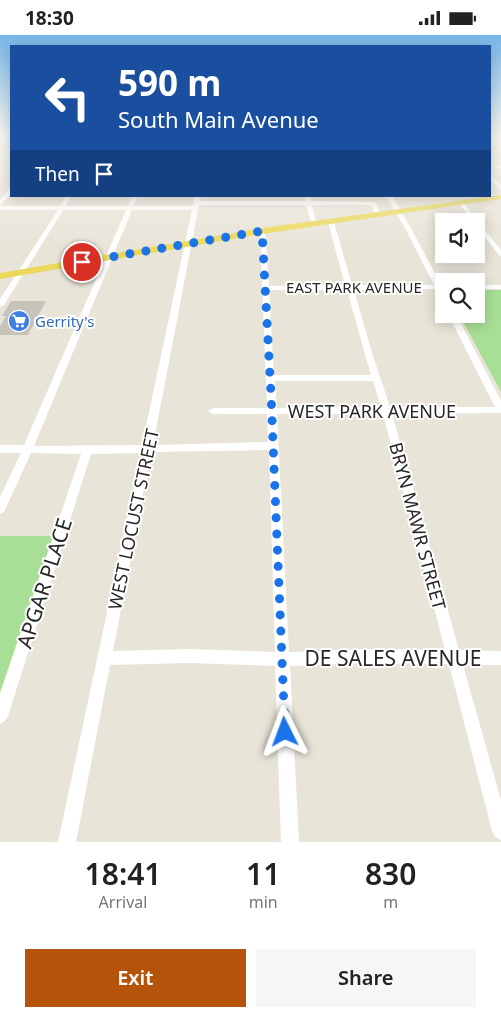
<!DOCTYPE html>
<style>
body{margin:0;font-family:"Noto Sans",sans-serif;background:#f6f6f6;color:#222;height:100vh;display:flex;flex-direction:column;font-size:19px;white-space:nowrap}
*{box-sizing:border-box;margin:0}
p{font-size:16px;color:#767676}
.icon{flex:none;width:28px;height:28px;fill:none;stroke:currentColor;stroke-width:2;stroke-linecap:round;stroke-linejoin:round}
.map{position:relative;height:807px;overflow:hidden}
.sheet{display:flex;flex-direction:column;background:#fff;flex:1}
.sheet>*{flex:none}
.banner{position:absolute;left:10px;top:10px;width:481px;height:152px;border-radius:0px;box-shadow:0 2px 12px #0003;background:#1a4fa0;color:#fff;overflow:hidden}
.tools{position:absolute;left:435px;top:178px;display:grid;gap:10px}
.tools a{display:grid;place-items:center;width:50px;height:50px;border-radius:0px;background:#fff;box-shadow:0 2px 12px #0003;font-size:25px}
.pin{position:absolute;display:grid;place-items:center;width:42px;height:42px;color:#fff;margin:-21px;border:2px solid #fff;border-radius:50%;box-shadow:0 1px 5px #0007}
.me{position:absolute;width:55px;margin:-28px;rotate:357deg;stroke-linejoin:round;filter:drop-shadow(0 0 4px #0008)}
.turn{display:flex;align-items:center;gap:18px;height:105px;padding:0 25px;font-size:22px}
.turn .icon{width:65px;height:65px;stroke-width:2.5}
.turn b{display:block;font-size:35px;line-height:42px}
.then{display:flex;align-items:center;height:48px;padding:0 25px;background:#0003;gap:10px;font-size:19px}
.eta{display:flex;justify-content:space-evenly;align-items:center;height:85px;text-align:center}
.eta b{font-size:30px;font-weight:600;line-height:35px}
.primary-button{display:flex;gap:10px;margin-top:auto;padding:10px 25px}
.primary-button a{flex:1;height:58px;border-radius:0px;background:#b45309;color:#fff;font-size:20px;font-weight:600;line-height:58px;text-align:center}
.primary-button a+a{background:#f6f6f6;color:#222}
.status{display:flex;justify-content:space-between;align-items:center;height:35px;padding:0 25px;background:#fff;direction:ltr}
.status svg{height:14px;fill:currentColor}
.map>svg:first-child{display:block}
.green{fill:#a7df96}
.building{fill:#c7c3bb}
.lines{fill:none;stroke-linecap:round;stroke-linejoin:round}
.street{fill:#fff;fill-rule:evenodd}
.primary{fill:#ebd95b;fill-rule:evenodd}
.route{stroke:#1a73e8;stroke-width:9;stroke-dasharray:0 16.2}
.labels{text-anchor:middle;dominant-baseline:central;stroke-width:4;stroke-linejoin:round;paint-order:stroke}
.far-street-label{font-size:15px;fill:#272727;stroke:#fff}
.far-shop-label{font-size:15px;fill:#366cbe;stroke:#fff;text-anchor:start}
.street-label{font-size:18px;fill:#272727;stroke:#fff}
.near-street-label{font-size:21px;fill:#272727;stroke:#fff}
</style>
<div class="status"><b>18:30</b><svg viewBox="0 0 49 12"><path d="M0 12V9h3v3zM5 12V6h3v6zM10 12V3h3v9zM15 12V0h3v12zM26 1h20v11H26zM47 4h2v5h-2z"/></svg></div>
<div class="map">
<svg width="501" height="807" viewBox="0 0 501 807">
<rect width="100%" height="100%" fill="#e9e4d8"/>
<g class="green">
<polygon points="476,255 501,255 501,357 459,279 476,279"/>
<polygon points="0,501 54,501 0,662"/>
</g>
<polygon class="building" points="11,266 46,266 28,300 0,300 0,291 6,281 2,281"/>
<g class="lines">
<g class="street">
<polygon points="7,100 11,100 0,110 0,107"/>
<rect x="490" y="101" width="11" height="2"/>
<polygon points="501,108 501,110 490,112 490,110"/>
<polygon points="501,131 501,133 490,134 490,132"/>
<polygon points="490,140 501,150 501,155 490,144"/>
<polygon points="9,154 11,154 11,158 0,170 0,165"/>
<path d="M 66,161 L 71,161 L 65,171 L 128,171 L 132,161 L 138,161 L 133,171 L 193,171 L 195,161 L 201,161 L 200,166 L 305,166 L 305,161 L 309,161 L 311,166 L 375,167 L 381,180 L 376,181 L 371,170 L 312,170 L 317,189 L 314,191 L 311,189 L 306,170 L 199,170 L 153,410 L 268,407 L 267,379 L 213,379 L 208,376 L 213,373 L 267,373 L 260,195 L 265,196 L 269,251 L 345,250 L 328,187 L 331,185 L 334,187 L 352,250 L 434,250 L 405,193 L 386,161 L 392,161 L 411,193 L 441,250 L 444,250 L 444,265 L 441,265 L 436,254 L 354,255 L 372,318 L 390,372 L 495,372 L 448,279 L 456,279 L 501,366 L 501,378 L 392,379 L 459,615 L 501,616 L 501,630 L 463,630 L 501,765 L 501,805 L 495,802 L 492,796 L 449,629 L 366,628 L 290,631 L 299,807 L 281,807 L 275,631 L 189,628 L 110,630 L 76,807 L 58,807 L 141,418 L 91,419 L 8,681 L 5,686 L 0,689 L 0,658 L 81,419 L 31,418 L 4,477 L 0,479 L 0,462 L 21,418 L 0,418 L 0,410 L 24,410 L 126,175 L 63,175 L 4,270 L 0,272 L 0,264 L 58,175 L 0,175 L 0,171 L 60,171 ZM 132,175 L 192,175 L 142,410 L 34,411 ZM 269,255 L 347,255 L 371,340 L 274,340 ZM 275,346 L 373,346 L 381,372 L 277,373 ZM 277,379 L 383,379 L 445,615 L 366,614 L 289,617 ZM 269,415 L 275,617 L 189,614 L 113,616 L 151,417 Z"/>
<polygon points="462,166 501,215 501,221 499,220 476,191 476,186 473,186 460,169 459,168"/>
<rect x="476" y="250" width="25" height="4"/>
</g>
<polygon class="primary" points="501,160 501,164 262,199 0,244 0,238 262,193"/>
</g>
<linearGradient id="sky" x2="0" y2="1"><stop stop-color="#77b7e9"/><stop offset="0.47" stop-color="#f5f3ed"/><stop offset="1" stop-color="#f5f3ed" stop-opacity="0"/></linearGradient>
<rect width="501" height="213" fill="url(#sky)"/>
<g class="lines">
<polyline class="route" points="82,227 262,196 271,359 285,697"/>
</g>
<defs>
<g id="supermarket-disc" transform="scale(1.125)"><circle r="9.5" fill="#3f7fe0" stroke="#fff"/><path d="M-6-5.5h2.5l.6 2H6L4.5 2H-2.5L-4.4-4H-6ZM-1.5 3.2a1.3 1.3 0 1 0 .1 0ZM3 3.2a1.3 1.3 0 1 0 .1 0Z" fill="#fff"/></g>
</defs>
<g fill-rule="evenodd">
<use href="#supermarket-disc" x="19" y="286"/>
</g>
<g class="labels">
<g class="far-street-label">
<text x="354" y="252">EAST PARK AVENUE</text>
</g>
<g class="far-shop-label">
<text x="35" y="286">Gerrity's</text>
</g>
<g class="street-label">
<text x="372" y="376">WEST PARK AVENUE</text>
<text transform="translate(133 484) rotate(-78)">WEST LOCUST STREET</text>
<text transform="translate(418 491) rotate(75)">BRYN MAWR STREET</text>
</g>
<g class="near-street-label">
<text transform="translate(44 548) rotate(-72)">APGAR PLACE</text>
<text x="393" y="623">DE SALES AVENUE</text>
</g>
</g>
</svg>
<div class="tools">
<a><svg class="icon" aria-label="sound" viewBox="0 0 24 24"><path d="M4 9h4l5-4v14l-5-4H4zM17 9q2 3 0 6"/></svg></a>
<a><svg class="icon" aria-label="search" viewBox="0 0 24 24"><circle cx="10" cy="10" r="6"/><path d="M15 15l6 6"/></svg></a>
</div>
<div class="pin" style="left:82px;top:227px;background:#d93025"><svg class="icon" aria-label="arrive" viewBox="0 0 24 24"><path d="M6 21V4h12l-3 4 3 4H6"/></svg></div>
<svg class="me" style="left:285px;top:697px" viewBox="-20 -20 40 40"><path d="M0-17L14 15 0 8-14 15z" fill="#1a73e8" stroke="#fff" stroke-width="4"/></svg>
<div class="banner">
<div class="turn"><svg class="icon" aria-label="left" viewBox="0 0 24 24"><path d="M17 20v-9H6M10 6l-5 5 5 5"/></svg><div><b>590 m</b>South Main Avenue</div></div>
<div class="then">Then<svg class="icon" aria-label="arrive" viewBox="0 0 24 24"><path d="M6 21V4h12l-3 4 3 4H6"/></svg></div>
</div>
</div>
<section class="sheet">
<div class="eta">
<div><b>18:41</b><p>Arrival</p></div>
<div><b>11</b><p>min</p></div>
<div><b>830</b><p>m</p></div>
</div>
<div class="primary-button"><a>Exit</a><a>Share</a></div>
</section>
